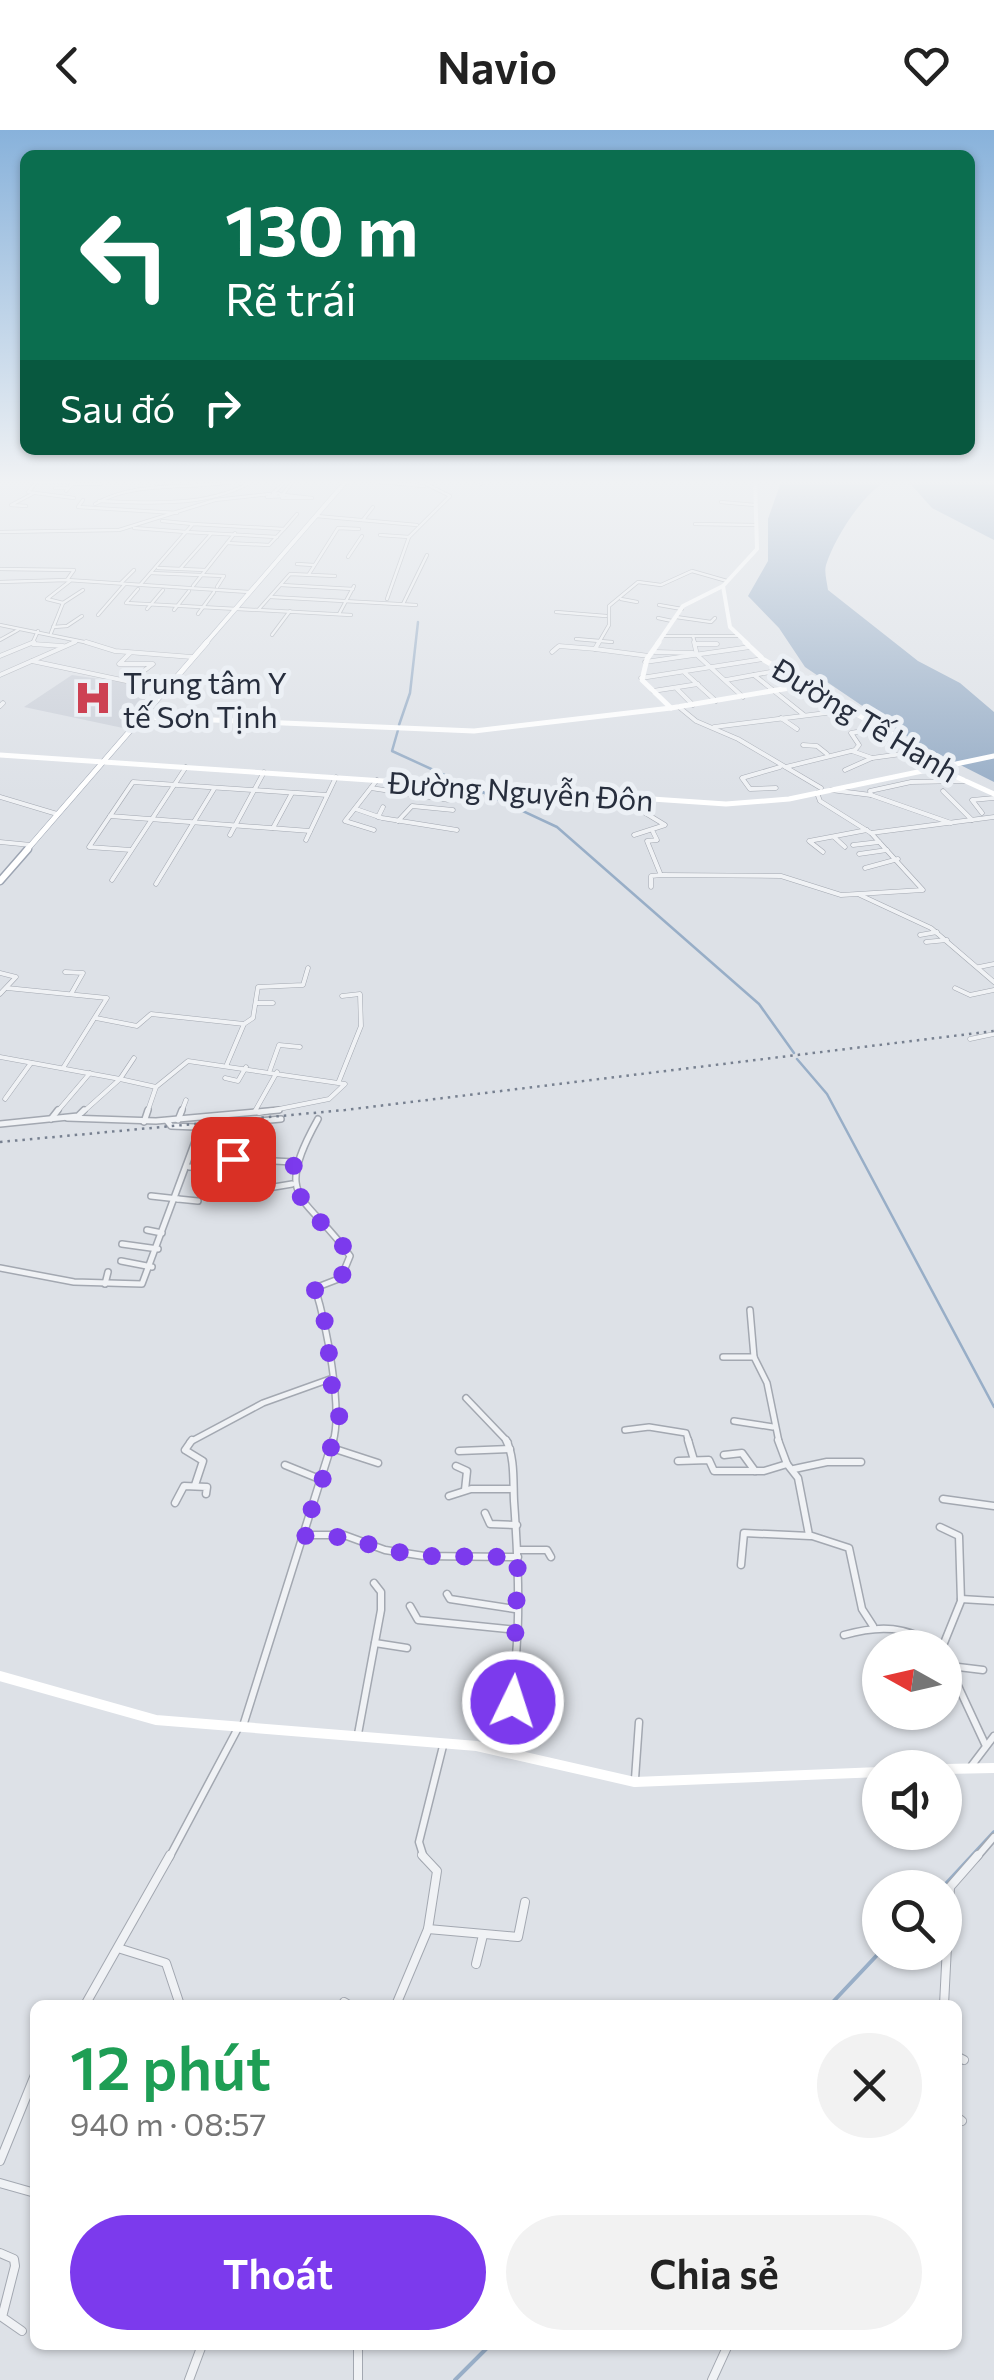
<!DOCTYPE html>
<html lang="vi">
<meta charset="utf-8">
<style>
body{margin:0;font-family:Commissioner,sans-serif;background:#f2f2f2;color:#222;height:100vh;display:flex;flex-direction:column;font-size:38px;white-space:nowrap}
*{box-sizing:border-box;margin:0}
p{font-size:32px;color:#767676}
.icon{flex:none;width:55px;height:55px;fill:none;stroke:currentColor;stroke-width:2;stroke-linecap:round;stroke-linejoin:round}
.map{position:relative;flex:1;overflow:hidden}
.details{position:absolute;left:30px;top:1870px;width:932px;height:350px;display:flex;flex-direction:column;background:#fff;border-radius:15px;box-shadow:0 2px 8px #0004}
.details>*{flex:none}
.top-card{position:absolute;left:20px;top:20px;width:955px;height:305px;border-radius:15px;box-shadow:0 2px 8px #0004;background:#0b6e4f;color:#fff;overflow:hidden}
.needle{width:65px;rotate:278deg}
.controls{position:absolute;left:862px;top:1500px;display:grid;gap:20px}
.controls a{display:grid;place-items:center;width:100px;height:100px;border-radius:50%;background:#fff;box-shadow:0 2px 8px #0004;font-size:50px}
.pin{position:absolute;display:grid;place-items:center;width:85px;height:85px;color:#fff;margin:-42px;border-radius:20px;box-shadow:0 5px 15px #0006}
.me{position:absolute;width:110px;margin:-55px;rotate:4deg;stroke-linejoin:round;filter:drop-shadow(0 0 8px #0008)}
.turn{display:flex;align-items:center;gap:35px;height:210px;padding:0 40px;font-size:45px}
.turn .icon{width:130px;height:130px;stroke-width:2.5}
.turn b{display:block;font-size:70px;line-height:85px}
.then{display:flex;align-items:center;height:95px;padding:0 40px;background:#0003;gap:20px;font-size:38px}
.round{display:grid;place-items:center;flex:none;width:105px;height:105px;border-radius:52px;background:#f2f2f2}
.head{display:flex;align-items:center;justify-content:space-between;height:170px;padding:0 40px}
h1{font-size:60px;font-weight:600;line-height:75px;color:#1e9e55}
.action{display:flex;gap:20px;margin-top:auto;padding:20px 40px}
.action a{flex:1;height:115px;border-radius:60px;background:#7c3aed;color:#fff;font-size:40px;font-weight:600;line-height:115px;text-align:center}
.action a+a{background:#f2f2f2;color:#222}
header{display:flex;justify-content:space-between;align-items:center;height:130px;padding:0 40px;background:#fff;font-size:45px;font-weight:600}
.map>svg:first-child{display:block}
.built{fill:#cbd0d9}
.water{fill:#98aec7}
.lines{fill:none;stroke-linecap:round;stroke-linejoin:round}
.stream-far1{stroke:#98aec7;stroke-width:2.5}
.stream{stroke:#98aec7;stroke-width:4}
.street-far4-casing{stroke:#a3a8b1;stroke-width:4}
.street-far3-casing{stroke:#a3a8b1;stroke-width:5}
.street-far2-casing{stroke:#a3a8b1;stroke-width:8}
.street-far1-casing{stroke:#a3a8b1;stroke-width:9}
.street-casing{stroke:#a3a8b1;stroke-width:10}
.primary-far2-casing{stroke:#9da5b3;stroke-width:5}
.primary-far1-casing{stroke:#9da5b3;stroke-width:6}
.primary-casing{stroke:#9da5b3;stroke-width:9}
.street-far4{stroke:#f0f2f5;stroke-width:2.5}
.street-far3{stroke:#f0f2f5;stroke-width:4}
.street-far2{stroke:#f0f2f5;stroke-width:5}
.street-far1{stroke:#f0f2f5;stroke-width:6}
.street{stroke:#f0f2f5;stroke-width:8}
.secondary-far2{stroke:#fff;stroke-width:4}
.secondary-far1{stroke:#fff;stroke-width:5}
.secondary{stroke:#fff;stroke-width:10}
.primary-far2{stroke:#fff;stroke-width:4}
.primary-far1{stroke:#fff;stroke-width:5}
.primary{stroke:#fff;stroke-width:6}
.rail{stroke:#778090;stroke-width:2.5;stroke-dasharray:2.5 5;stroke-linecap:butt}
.route{stroke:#7c3aed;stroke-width:18;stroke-dasharray:0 32.4}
.labels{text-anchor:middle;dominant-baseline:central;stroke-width:10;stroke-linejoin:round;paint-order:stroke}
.far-poi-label{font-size:30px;fill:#272e3d;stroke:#ecf0f5;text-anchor:start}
.far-street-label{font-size:30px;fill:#272e3d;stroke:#ecf0f5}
</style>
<header><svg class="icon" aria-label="back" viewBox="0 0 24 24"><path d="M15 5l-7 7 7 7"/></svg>Navio<svg class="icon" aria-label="heart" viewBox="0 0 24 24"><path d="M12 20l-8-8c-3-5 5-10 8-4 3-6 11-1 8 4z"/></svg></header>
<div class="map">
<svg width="994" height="2250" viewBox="0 0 994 2250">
<rect width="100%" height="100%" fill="#dde1e7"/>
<polygon class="built" points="72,545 113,551 156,559 123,598 24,577"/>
<g class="water">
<path d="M 782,349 L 890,349 C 864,361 835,407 826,435 C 824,442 827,452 828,460 L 918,531 L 960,553 L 994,582 L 994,652 L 917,613 L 805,537 L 779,498 L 748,466 L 768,431 L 768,389 Z"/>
<polygon points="906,349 994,349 994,410 932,378"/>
</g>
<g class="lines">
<g class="stream-far1">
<polyline points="399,595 410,563 418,492"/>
<polyline points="398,600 392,621 451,648"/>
<polyline points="478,660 557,697 759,874 794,923"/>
<polyline points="797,929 827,964 994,1277"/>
</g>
<g class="stream">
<polyline points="942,1758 994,1702"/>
<polyline points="830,1875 880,1822"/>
<polyline points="455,2250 490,2215"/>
</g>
<g class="street-far4-casing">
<g id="street-far4">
<polyline points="119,349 175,349"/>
<polyline points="348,349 424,356"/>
<polyline points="518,349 544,350"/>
<polyline points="0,351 72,352"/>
<polyline points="210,351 214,349"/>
<polyline points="37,352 28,362 74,368"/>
<polyline points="73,354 101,354"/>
<polyline points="481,354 482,349"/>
<polyline points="55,358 68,358"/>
<polyline points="66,361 76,349"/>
<polyline points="273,363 289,349"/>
<polygon points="278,363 284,366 267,367"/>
<polyline points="283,364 295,349"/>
<polyline points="282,368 312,368 284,365"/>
<polyline points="83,370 78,377 177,383"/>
<path d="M 99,371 C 151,373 211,378 256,349"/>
<polyline points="721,372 755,375"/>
<path d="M 95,374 C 139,348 196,362 245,349"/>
<polyline points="26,376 11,375 34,363"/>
<polyline points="316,386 417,395"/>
<polyline points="363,390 373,377"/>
<polyline points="162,391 193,394"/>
<polyline points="695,394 755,395"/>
<polyline points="134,398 186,402"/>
<polyline points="0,402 119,400 215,370 270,364"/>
<polyline points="380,405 409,407"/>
<polyline points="277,407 186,402 193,394 284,399 297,384"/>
<polyline points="227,413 269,415 284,399"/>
<polyline points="348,427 362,406"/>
<polyline points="297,434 314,435"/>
<polyline points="158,438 205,440"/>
<polyline points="0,439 74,440 67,450"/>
<polyline points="180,439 211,404"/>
<polyline points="151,443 224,446 217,457"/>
<polyline points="309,444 338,398 359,399"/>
<polyline points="0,452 67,450 249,462"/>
<polyline points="121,453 134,440"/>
<polyline points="140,455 186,402"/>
<polyline points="281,455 353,459"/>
<polyline points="193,456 235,403"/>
<polyline points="138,459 126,473 351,485"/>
<polyline points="271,467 416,475"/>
<polyline points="387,469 409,407 450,366 416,349"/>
<polyline points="621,469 637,472"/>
<polyline points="63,473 83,460"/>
<polyline points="403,474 427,425"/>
<polyline points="659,475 682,479"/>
<polyline points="147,479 163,460"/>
<polyline points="259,479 290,444 335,446"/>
<polyline points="174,480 189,461"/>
<polyline points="556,482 606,486"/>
<polyline points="198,484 214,462"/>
<polyline points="339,484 354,456"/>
<polyline points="98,485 125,454"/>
<polyline points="676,487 711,492 715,488"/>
<polyline points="658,488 672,491"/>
<polyline points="0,495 94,514"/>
<polyline points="53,497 67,496 82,486"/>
<polyline points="51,503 63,473 47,469 70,451"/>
<polyline points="272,505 290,481"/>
<polyline points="663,506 737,506"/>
<polyline points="693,506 695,514"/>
<polyline points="576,509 612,512"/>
<polyline points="0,510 18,500"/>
<polyline points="32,514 38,501"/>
<polyline points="33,514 38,514"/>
<polyline points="69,514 77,511"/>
<polyline points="598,514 609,495 609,476 638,452 661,455 692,441 727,451"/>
<polyline points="695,514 717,514"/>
</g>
</g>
<g class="street-far3-casing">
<g id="street-far3">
<polyline points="86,512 115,521 192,527"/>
<polyline points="599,512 595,519 649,526"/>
<polyline points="694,512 697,525 743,567"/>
<polyline points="33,514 63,516"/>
<polyline points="695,514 717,514"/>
<polyline points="552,522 559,516 596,519"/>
<polyline points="655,522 693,523"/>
<polyline points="0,526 34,512"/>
<polyline points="32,531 164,559"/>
<polyline points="645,532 750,517"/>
<polyline points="685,543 716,571"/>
<polyline points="0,545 75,512"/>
<polyline points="754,545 804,585"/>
<polyline points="641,548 763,529"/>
<polyline points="726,550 781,540"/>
<polyline points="129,552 153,534 119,534 130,523"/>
<polyline points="677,559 693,575"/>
<polyline points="653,561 698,554"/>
<polyline points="0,576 3,573"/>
<polyline points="679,577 696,591 738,609 821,658"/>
<polyline points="781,588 797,599"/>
<polyline points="714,597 850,580"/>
<polyline points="803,615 817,616 827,624"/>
<polyline points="852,621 872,628"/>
<polyline points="786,637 855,620 859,615 851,603 879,598"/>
<polyline points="845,640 872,628 916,622"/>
<polyline points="371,658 449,670"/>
<polyline points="776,658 750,659 742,648 780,637"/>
<polyline points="831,660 871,665 951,693"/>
<polyline points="943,661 972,690"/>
<polyline points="871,665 870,661 911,652 965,651"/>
<polyline points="0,667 57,684"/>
<polyline points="619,667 665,695 634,705"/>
<polyline points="356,679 382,688 457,700"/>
<polyline points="982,683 972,670 994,668"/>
<polyline points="110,686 310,701"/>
<polyline points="378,687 383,677"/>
<polyline points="398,691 412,676 453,680"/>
<polyline points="273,698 292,663"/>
<polyline points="374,700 345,691 377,650"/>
<polyline points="653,702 657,710 647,711 660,743"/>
<polyline points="871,703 994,687"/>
<polyline points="230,705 264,642"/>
<polyline points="834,707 845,717"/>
<polyline points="306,710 336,647"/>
<polyline points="0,712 31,715"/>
<polyline points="853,715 879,712"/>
<polyline points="131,720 89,717 133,652 327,665"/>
<polyline points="823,722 809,711 867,700"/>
<polyline points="859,724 887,720"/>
<polyline points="865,738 898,729"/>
<polyline points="112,750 186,637"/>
<polyline points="156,754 214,659"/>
<polyline points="651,757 651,746 662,745 781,746 841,765 923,760 871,703 820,671 817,663"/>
<polyline points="860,765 931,798 994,852"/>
<polyline points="920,805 937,802"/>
<polyline points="926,812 947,810"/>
<polyline points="979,837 994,834"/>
<polyline points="65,842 83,843 71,864"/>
<polyline points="0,843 16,847 0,864"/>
<polyline points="7,858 107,868 63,938"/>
<polyline points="955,858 970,865 994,860"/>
<polyline points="257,873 273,873"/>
<polyline points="96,888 137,896 151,884 244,894"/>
<polyline points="970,909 994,904"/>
<polyline points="0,927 120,949 134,928"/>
<polyline points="227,934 244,894 253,888 258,857 303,855 308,838"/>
<polyline points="270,940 279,915 300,917"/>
<polyline points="225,948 238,951 246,937"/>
<polyline points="339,951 361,896 360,864 342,866"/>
<polyline points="5,969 31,933"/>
<polyline points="255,981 277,942"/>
<polyline points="56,983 90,943"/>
<polyline points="82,983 120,949 156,957 188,931 345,954 329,969 259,983"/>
<polyline points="147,983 156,957"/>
<polyline points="181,983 186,970"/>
</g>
</g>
<g class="street-far2-casing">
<g id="street-far2">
<polyline points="67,988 156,991 279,980"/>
<polyline points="51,989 58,980"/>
<path d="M 318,989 C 271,1073 307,1064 350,1126 L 341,1148 L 315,1158 C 326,1193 343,1279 333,1312"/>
<polyline points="178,990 182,980"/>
<polyline points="144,992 148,980"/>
<polyline points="0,994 78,986 84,980"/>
<polyline points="195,997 281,989"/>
<polyline points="189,1037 225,1039 233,1029 294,1032"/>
<polyline points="256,1060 292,1054"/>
<polyline points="151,1066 178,1069"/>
<polyline points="178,1069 198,1071"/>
<polyline points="147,1100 162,1103"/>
<polyline points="122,1114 158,1119"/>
<polyline points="121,1131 152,1137"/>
<polyline points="0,1138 74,1152 142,1154 197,1006 195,997 171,996 167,991"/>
<polyline points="105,1154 108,1142"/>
<polyline points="750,1180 754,1227 767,1253 779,1312"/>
<polyline points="723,1227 754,1227"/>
<polyline points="466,1268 508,1312"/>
<polyline points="734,1291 773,1297"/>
<polyline points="625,1300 649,1297 686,1303 689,1312"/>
<polyline points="190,1312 263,1273 330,1249"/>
</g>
</g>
<g class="street-far1-casing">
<g id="street-far1">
<polyline points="192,1310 185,1320 203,1331 195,1355"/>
<polyline points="688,1310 694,1330"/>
<polyline points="778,1310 787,1334"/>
<polyline points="332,1318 378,1333"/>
<polyline points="459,1321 510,1319"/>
<polyline points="724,1325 742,1323 755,1341"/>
<polyline points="678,1331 709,1330 714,1341 764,1341 787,1334 798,1348 809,1405 849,1418 862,1479 873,1496"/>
<polyline points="285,1335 322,1350"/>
<polyline points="456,1336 467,1341 465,1360"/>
<polyline points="794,1339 827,1332 861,1332"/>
<polyline points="449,1366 471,1359 510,1359"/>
<polyline points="943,1369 994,1376"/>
<polyline points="175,1373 184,1356 207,1357 206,1364"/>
<polyline points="485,1383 490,1394 517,1395"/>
<polyline points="940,1397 959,1406 961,1471 942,1518"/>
<polyline points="301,1405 344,1405 385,1420 424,1426 518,1427"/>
<polyline points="518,1420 547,1420 551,1427"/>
<polyline points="741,1435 744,1403 810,1406"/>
<polyline points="447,1464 450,1469 515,1479"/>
<polyline points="961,1469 994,1471"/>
<polyline points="410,1476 418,1490 517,1500"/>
<path d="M 844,1505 C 879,1495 908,1495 938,1518"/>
<polyline points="375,1513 407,1518"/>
<polyline points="945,1528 985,1614"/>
<polyline points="950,1536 983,1540"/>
<polyline points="243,1596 333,1310"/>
<polyline points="358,1604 381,1480 381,1462 374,1453"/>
<path d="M 499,1620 C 523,1539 520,1455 514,1371 C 513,1352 515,1327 506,1310"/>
<polyline points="972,1635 994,1606"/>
<polyline points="635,1649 639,1592"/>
<polyline points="169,1728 237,1600"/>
<polyline points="424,1728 419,1712 443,1616"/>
<polyline points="976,1728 994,1707"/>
</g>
</g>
<g class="street-casing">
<g id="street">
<polyline points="428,1799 518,1807 525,1772"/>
<polyline points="121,1819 166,1833 180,1875"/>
<polyline points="476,1834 483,1805"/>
<polyline points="344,1872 349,1875"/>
<polyline points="85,1875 170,1725"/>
<polyline points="396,1875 428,1799 437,1741 422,1725"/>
<polyline points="944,1875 950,1757 978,1725"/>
<polyline points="958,1927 964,1930"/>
<polyline points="958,1988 962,1991"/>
<polyline points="0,2031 35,1945"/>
<polyline points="0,2053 35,2063"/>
<polyline points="0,2123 14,2129 15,2136 2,2187 22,2201"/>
<polyline points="358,2215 358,2250"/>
<polyline points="189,2250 202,2215"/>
<polyline points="712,2250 728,2215"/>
</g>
</g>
<g class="primary-far2-casing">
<polyline id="primary-far2" points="205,514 348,349"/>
</g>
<g class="primary-far1-casing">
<polyline id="primary-far1" points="25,722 207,512"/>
</g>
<g class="primary-casing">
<polyline id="primary" points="0,751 28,719"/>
</g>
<use href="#street-far4" class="street-far4"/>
<use href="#street-far3" class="street-far3"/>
<use href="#street-far2" class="street-far2"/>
<use href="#street-far1" class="street-far1"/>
<use href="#street" class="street"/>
<g class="secondary-far2">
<polyline points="657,514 683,476 723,456"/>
<polyline points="748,514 730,497 723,456 757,419 755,349"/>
</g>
<g class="secondary-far1">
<polyline points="659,512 647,529 642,550 671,578"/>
<polyline points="745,512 764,530 898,608 937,638 994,664"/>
<polyline points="141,587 474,601 671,578 807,555"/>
<polyline points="0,625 726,674 789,669 994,626"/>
</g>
<g class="secondary">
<polyline points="0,1546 156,1590 477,1616 635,1652 880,1642"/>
<polyline points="945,1639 994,1638"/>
</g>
<use href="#primary-far2" class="primary-far2"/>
<use href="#primary-far1" class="primary-far1"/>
<use href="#primary" class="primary"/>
<polyline class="rail" points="0,1012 345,980 994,901"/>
</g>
<linearGradient id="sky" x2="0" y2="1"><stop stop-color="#88b2db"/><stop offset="0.53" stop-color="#f0f2f4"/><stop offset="1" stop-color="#f0f2f4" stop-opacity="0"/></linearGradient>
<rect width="994" height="664" fill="url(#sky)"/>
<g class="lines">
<path class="route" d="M 233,1029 L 294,1032 C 290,1078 329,1092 350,1126 L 341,1148 L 315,1160 L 328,1202 L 330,1249 L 340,1283 L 320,1359 L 301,1405 L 324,1409 L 344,1406 L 386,1420 L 424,1426 L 518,1427 L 513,1572"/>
</g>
<defs>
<g id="hospital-bare" transform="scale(3)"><path d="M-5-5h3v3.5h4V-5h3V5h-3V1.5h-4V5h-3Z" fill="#cd4153" stroke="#ecf0f5" stroke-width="2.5" paint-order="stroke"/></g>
</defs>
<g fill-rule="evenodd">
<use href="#hospital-bare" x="93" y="568"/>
</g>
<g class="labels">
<g class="far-poi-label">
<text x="123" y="551">Trung tâm Y<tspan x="123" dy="34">tế Sơn Tịnh</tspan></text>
</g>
<g class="far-street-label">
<text transform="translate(866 589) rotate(31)">Đường Tế Hanh</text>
<text transform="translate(521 660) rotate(4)">Đường Nguyễn Đôn</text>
</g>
</g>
</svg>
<div class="controls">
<a><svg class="needle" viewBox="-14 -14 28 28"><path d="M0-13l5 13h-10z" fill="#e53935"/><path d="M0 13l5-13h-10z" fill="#767676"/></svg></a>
<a><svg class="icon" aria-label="sound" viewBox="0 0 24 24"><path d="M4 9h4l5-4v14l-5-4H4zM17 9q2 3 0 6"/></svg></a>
<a><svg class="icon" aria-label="search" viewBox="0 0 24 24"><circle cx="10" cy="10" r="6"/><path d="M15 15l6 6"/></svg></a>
</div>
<div class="pin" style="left:233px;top:1029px;background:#d93025"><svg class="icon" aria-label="arrive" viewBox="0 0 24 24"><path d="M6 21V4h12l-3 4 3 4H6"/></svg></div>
<svg class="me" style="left:513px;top:1572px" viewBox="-20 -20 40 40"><circle r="17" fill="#7c3aed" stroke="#fff" stroke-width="3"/><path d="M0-11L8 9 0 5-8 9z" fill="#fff"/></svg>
<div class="top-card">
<div class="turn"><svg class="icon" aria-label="left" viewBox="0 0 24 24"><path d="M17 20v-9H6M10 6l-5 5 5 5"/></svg><div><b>130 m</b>Rẽ trái</div></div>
<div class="then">Sau đó<svg class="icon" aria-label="right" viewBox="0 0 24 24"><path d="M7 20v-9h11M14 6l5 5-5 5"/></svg></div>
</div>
<section class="details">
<div class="head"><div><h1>12 phút</h1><p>940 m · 08:57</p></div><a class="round"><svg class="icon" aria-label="close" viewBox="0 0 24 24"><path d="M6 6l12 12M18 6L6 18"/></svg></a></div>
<div class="action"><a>Thoát</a><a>Chia sẻ</a></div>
</section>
</div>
